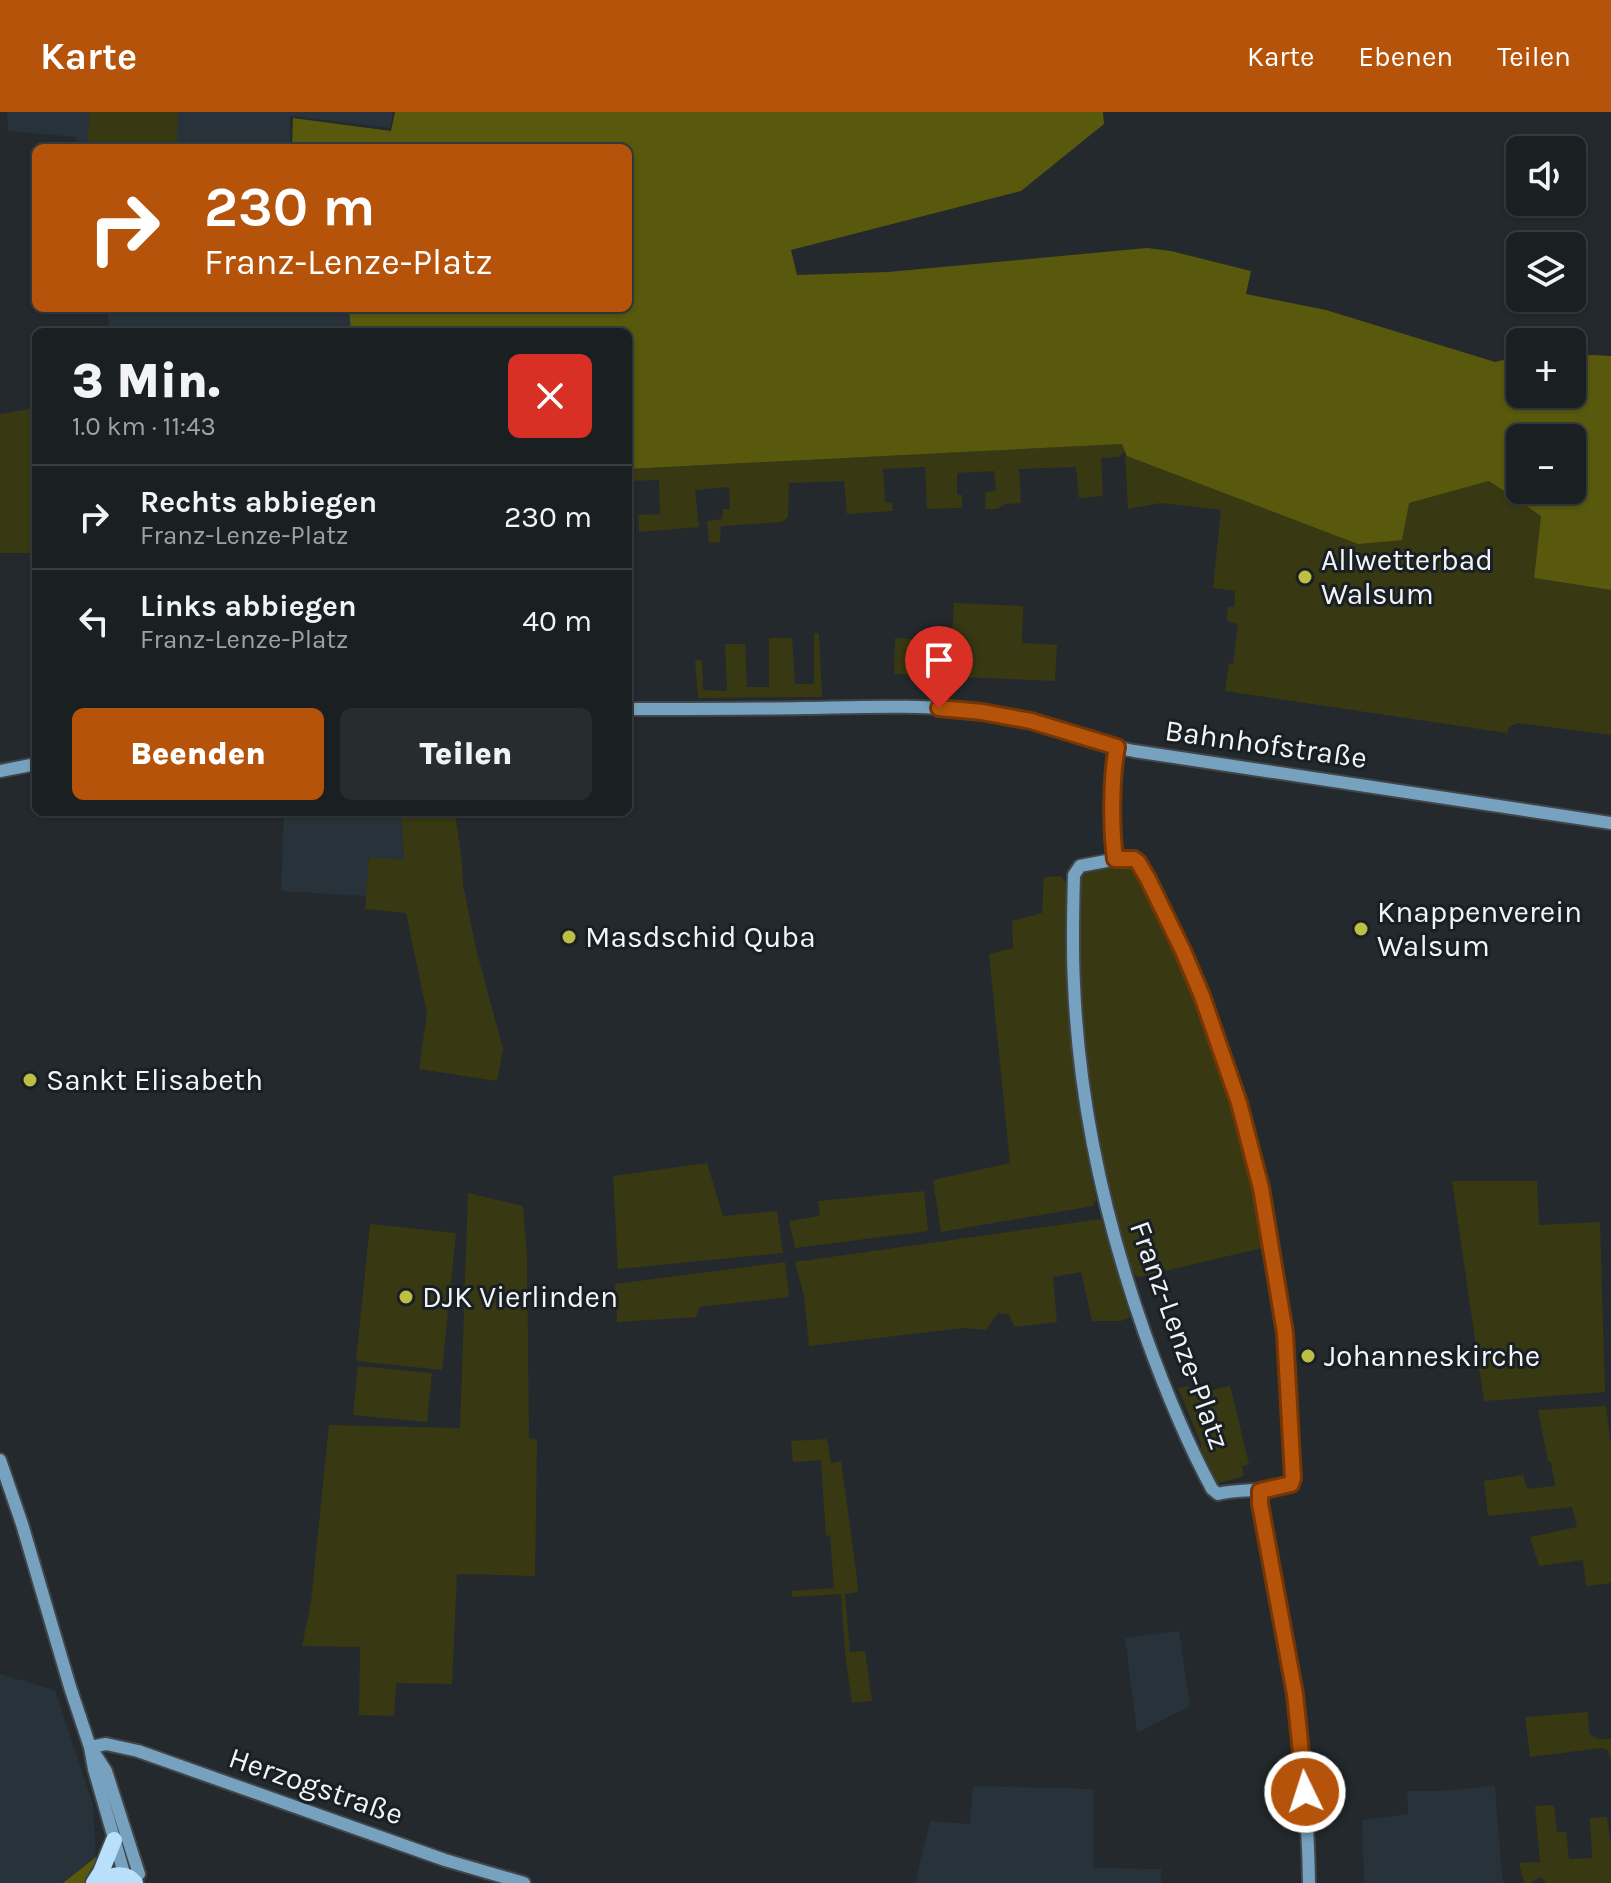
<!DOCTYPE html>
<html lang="de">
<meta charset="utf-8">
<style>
body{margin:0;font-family:Karla,sans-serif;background:#272c2f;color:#f1f3f6;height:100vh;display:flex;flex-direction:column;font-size:30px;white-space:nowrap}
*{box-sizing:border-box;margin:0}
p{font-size:26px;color:#9fa2a5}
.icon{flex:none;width:44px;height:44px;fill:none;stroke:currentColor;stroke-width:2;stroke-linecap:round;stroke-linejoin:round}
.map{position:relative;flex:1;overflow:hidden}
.sheet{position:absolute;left:32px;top:216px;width:600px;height:488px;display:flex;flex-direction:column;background:#1a1f22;border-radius:12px;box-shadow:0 2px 6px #0004,0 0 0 2px #383d40}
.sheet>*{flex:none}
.banner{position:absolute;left:32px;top:32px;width:600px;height:168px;border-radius:12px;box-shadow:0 2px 6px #0004,0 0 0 2px #383d40;background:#b45309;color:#fff;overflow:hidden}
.fabs{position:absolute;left:1506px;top:24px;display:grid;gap:16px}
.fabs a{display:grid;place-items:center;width:80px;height:80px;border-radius:12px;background:#1a1f22;box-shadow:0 2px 6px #0004,0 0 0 2px #383d40;font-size:40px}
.pin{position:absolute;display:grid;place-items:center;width:68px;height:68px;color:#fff;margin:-82px -34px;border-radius:50% 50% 50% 0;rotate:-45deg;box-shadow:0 0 8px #0007}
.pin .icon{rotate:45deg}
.me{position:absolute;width:88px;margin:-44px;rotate:356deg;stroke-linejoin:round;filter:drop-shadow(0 0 6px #0008)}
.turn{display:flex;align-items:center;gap:28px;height:168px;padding:0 40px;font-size:36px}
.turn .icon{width:104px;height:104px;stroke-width:2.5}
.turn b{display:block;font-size:56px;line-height:68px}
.round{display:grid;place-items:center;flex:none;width:84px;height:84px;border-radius:12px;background:#272c2f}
.summary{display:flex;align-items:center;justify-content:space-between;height:136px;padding:0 40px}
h1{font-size:48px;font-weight:800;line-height:60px}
.primary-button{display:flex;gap:16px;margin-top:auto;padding:16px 40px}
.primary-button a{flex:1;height:92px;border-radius:12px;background:#b45309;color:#fff;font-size:32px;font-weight:800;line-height:92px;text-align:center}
.primary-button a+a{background:#272c2f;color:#f1f3f6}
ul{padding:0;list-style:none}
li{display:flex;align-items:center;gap:24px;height:104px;padding:0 40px;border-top:2px solid #383d40}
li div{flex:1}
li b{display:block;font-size:30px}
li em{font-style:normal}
header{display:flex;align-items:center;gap:48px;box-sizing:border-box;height:112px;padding:0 40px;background:#b45309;color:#fff}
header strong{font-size:38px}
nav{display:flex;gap:44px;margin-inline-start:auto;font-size:28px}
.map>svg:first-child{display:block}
.built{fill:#27323a}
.green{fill:#383913}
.forest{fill:#58590d;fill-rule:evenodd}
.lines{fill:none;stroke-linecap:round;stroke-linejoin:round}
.secondary-casing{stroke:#404649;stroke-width:16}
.highway-casing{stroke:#404649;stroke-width:20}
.secondary{stroke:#77a2bf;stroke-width:12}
.highway{stroke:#b9e0fb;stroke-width:16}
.route-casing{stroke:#753606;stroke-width:20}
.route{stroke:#b45309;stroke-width:14}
.poi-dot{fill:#bdbf43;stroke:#1a1f23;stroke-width:3}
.labels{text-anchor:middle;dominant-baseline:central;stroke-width:6;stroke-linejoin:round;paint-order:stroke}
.poi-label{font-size:30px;fill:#f1f5f8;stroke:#1a1f23;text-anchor:start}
.street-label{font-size:30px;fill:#f1f5f8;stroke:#1a1f23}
</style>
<header>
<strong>Karte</strong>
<nav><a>Karte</a><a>Ebenen</a><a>Teilen</a></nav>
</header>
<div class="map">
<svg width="1611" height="1771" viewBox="0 0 1611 1771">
<rect width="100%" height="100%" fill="#23292d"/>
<g class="built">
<polygon points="7,0 393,0 390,16 290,4 291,36 78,36 76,25 8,19"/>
<polygon points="106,196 349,196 351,220 110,220"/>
<polygon points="284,700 401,700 404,748 369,746 366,784 281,779"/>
<polygon points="1179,1519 1190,1594 1137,1621 1125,1526"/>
<polygon points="0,1562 55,1578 93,1693 96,1745 63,1771 0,1771"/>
<polygon points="973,1674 1093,1677 1093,1756 1161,1757 1161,1771 915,1771 930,1709 970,1712"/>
<polygon points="1495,1674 1502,1764 1504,1771 1364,1771 1362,1708 1408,1702 1407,1679 1439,1679"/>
</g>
<g class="green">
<polygon points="89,0 178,0 177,36 88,36"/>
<polygon points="36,296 36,441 0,441 0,302"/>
<polygon points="1122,332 1409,391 1489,369 1541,404 1534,466 1611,478 1611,623 1518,611 1509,615 1507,621 1225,579 1229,551 1233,552 1238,512 1227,509 1228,494 1234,495 1235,479 1213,476 1221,398 1161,391 1128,397 1125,340 1119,345 1101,346 1103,384 1079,386 1076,355 1019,357 1021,391 1005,392 997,397 985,397 986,380 996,379 994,359 957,361 957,383 962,383 962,396 927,397 925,355 883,357 885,390 892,391 893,399 847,402 844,369 789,371 788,405 782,410 721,414 720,430 709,431 707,409 722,407 723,397 730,397 729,375 695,378 699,415 639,420 638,403 660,402 659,368 628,369 628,357"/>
<polygon points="954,491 1023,494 1022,531 1057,533 1055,569 894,562 895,526 952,529"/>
<polygon points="814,521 819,521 822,585 698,586 695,548 702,548 703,578 727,579 725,532 745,532 747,575 769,575 769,526 792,526 795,572 814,572"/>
<polygon points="401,700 455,700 462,751 463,772 476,837 503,937 497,969 419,957 427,901 406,801 365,797 369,746 404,747"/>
<polygon points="1111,753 1126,754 1138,760 1201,884 1242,1023 1267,1129 1262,1136 1139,1165 1132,1162 1111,1095 1087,949 1080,869 1080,767 1087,759"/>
<polygon points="1061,764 1067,773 1069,915 1080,1004 1096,1088 1093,1094 941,1120 933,1068 1010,1051 989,842 1013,836 1012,809 1042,801 1044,765"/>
<polygon points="707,1051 723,1104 777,1099 783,1141 618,1157 613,1064"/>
<polygon points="1452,1069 1537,1069 1539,1113 1600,1110 1605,1280 1484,1289"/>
<polygon points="924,1079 928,1119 795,1136 789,1109 820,1104 818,1089"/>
<polygon points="468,1081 523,1094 527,1145 529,1326 537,1328 535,1464 457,1462 452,1572 396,1571 394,1604 359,1603 360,1535 302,1534 311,1490 329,1313 460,1316"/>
<polygon points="1101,1107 1130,1205 1121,1209 1092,1209 1081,1160 1053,1165 1057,1210 1014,1215 1009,1202 998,1201 986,1218 964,1216 809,1234 804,1184 795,1150"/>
<polygon points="370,1112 456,1121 442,1258 356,1249"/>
<polygon points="785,1150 789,1185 699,1195 696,1205 617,1210 615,1172"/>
<polygon points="358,1254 432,1261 427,1310 353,1303"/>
<polygon points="1187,1274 1203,1280 1230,1274 1249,1352 1242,1354 1244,1364 1219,1371 1215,1368 1201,1336 1201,1331 1178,1276"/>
<polygon points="1606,1294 1611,1335 1611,1471 1586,1474 1583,1448 1539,1454 1530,1425 1577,1415 1572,1395 1488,1404 1484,1369 1523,1363 1527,1377 1555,1374 1551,1350 1548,1349 1538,1298"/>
<polygon points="827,1327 831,1351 841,1349 857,1466 858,1480 845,1482 850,1540 865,1539 872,1589 852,1591 845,1541 841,1482 793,1485 791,1479 834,1476 830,1423 826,1424 821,1348 793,1350 791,1329"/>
<polygon points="1588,1600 1589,1622 1598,1627 1611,1627 1611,1651 1608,1638 1601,1636 1530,1645 1525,1605"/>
<polygon points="1554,1693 1557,1720 1566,1720 1569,1747 1592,1746 1590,1706 1607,1705 1611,1734 1611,1771 1546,1771 1541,1765 1530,1771 1524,1771 1519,1751 1540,1750 1535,1694"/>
</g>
<g class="forest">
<path d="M 395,0 L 1103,0 L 1104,12 L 1021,79 L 791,138 L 797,163 L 888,160 L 1147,136 L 1171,139 L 1251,159 L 1246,182 L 1326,198 L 1495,250 L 1520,244 L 1520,282 L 1572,282 L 1572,242 L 1611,244 L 1611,478 L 1534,466 L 1541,404 L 1489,369 L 1409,391 L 1402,428 L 1358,432 L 1127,344 L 1122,332 L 628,357 L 628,220 L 351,220 L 349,196 L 628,196 L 628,36 L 292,36 L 293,6 L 391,19 ZM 1520,326 L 1572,326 L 1572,378 L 1520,378 Z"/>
<polygon points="96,1745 101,1752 88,1771 63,1771"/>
</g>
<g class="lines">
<g class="secondary-casing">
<g id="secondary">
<path d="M 628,597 C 687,597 746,597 805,596 C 863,595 922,592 981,600 C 1034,607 1082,628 1134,639 L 1611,711"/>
<polyline points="0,659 36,652"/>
<path d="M 1122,746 L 1134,747 L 1138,750 L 1183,839 L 1214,915 L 1239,991 L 1261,1076 L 1285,1221 L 1293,1351 L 1293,1366 L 1291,1372 C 1266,1381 1243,1376 1218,1382 L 1212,1377 C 1185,1327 1164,1275 1145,1222 C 1105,1109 1079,992 1074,872 C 1072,836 1073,799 1074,763 L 1080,754 Z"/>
<path d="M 1115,747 C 1111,716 1111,665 1117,635"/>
<polyline points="0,1348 22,1412 70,1575 90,1635 94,1657 126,1768"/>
<path d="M 1260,1379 C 1260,1400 1267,1420 1270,1440 C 1274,1462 1278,1485 1282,1507 C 1296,1595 1308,1682 1309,1771"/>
<polyline points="90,1635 106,1632 138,1639 445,1748 524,1771"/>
<polyline points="93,1639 106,1659 139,1762"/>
</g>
</g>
<g class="highway-casing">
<g id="highway">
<polyline points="94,1771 101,1760 114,1728"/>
<path d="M 97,1771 C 108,1764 125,1758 135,1771"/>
</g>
</g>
<use href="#secondary" class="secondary"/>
<use href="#highway" class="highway"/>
</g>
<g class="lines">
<g class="route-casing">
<path id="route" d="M 939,596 L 982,600 L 1031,609 L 1117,635 C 1111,665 1111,717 1115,747 L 1134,747 L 1138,750 L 1148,767 L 1183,839 L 1202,884 L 1239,991 L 1261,1076 L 1285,1221 L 1293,1366 L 1291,1372 L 1260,1379 L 1260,1392 L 1295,1582 L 1305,1680"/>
</g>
<use href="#route" class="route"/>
</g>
<g class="poi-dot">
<circle cx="1305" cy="465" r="8"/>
<circle cx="1361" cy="817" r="8"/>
<circle cx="569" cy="825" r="8"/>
<circle cx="30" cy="968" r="8"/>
<circle cx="406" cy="1185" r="8"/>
<circle cx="1308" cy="1244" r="8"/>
</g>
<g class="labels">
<g class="poi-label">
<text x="1321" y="448">Allwetterbad<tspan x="1321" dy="34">Walsum</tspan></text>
<text x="1377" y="800">Knappenverein<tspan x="1377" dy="34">Walsum</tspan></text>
<text x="585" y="825">Masdschid Quba</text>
<text x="46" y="968">Sankt Elisabeth</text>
<text x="422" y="1185">DJK Vierlinden</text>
<text x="1324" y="1244">Johanneskirche</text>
</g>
<g class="street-label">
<text transform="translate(1266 632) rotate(8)">Bahnhofstraße</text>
<text transform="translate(1180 1223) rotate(70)">Franz-Lenze-Platz</text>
<text transform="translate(316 1674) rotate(19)">Herzogstraße</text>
</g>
</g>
</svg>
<div class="fabs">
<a><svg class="icon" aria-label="sound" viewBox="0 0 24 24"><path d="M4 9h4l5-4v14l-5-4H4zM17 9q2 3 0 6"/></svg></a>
<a><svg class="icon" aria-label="layers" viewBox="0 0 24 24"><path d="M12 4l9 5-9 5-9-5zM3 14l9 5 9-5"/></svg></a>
<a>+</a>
<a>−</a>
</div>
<div class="pin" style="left:939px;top:596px;background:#d93025"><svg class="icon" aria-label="arrive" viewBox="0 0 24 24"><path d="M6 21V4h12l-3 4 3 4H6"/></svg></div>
<svg class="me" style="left:1305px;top:1680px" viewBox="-20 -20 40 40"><circle r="17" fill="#b45309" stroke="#fff" stroke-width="3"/><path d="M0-11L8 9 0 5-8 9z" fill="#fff"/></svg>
<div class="banner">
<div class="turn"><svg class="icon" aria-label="right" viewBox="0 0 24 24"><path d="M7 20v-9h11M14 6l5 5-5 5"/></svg><div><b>230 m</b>Franz-Lenze-Platz</div></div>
</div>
<section class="sheet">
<div class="summary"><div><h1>3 Min.</h1><p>1.0 km · 11:43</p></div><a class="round" style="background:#d93025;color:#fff"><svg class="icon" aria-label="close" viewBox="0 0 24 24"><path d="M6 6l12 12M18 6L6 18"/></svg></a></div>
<ul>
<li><svg class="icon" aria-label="right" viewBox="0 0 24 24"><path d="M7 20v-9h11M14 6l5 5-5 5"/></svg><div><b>Rechts abbiegen</b><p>Franz-Lenze-Platz</p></div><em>230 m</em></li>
<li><svg class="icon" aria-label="left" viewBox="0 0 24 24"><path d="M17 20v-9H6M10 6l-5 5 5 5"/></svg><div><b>Links abbiegen</b><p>Franz-Lenze-Platz</p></div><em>40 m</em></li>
</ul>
<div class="primary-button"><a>Beenden</a><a>Teilen</a></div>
</section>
</div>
